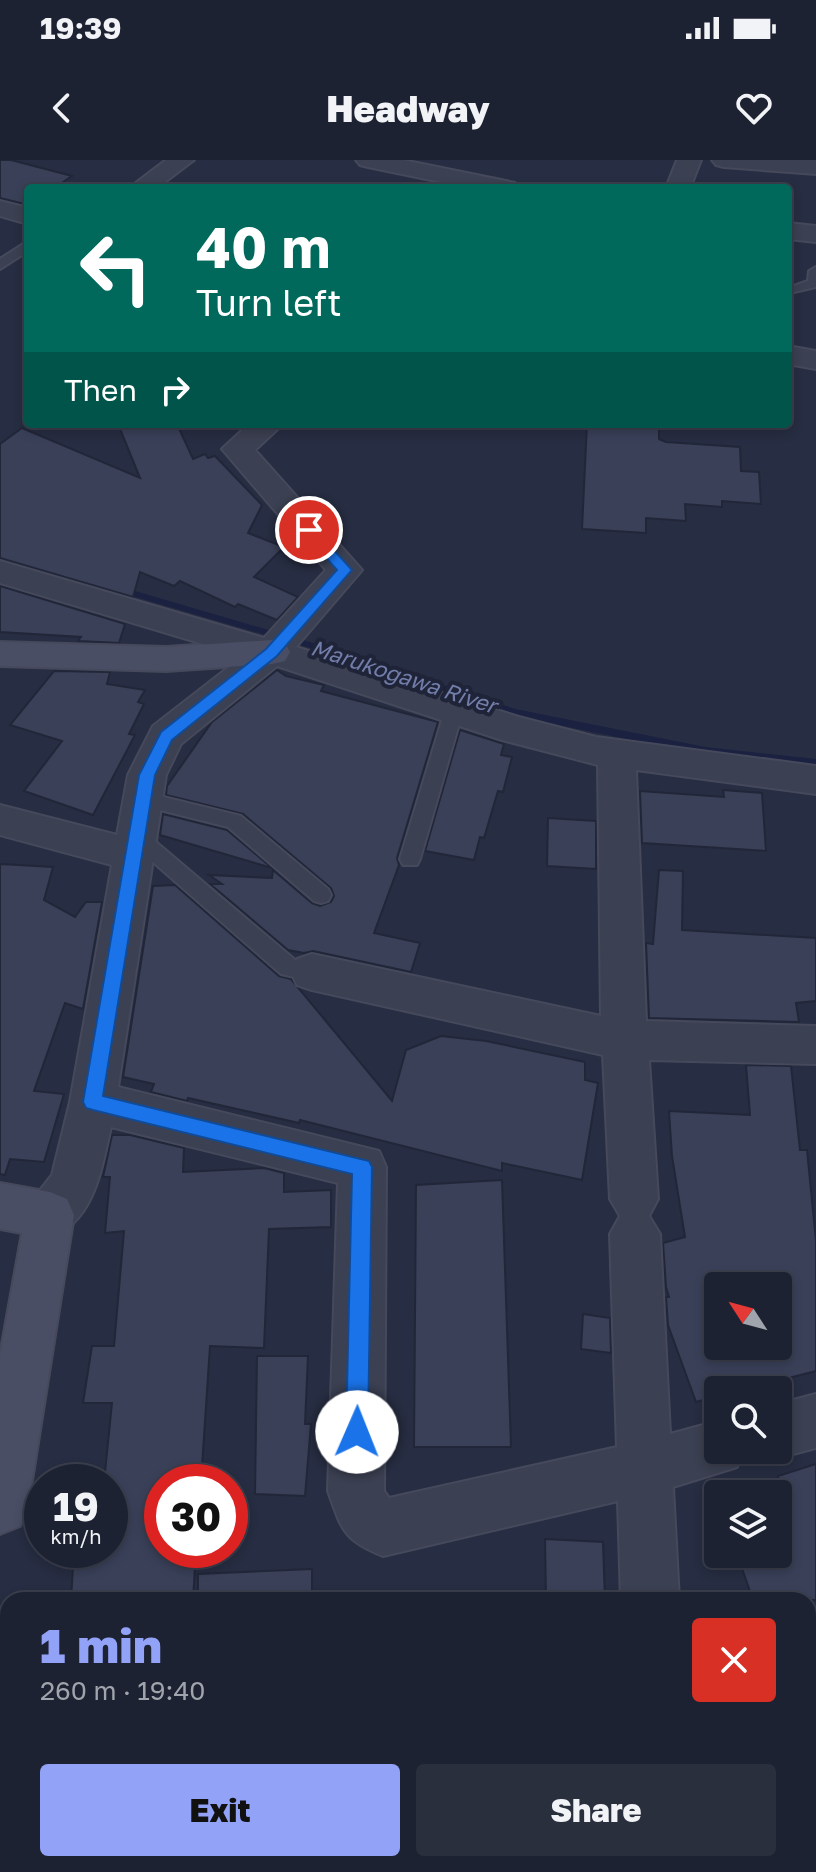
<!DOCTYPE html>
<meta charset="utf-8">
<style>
body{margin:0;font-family:"Golos Text",sans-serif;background:#2a2f3e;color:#f1f3f6;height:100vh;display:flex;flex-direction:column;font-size:30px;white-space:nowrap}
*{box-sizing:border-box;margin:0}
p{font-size:26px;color:#a0a4ac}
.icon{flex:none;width:44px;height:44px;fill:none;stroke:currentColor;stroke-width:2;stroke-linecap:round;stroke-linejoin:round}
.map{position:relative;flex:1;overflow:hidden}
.details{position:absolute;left:0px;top:1432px;width:816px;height:280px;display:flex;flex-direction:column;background:#1d2232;border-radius:24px 24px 0 0;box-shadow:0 4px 12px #0003,0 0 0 2px #3b3f4d}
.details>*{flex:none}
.banner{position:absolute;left:24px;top:24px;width:768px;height:244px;border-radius:8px;box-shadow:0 4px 12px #0003,0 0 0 2px #3b3f4d;background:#00695c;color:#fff;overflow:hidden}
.needle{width:52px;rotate:306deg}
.fabs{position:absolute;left:704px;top:1112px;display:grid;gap:16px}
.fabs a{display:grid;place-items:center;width:88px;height:88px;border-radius:8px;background:#1d2232;box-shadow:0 4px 12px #0003,0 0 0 2px #3b3f4d;font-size:40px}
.speed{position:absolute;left:24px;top:1304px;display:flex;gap:16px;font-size:40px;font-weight:700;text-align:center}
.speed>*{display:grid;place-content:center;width:104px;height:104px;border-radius:50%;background:#1d2232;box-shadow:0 4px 12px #0003,0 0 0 2px #3b3f4d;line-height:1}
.speed small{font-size:20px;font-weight:400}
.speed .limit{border:12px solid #d22;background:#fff;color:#111}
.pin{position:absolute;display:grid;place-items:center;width:68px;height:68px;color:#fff;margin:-34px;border:4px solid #fff;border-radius:50%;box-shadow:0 2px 8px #0007}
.me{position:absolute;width:88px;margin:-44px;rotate:1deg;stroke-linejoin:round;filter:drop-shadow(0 0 6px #0008)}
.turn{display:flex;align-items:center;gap:28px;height:168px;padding:0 40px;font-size:36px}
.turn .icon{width:104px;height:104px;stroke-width:2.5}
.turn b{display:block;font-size:56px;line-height:68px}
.then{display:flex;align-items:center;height:76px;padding:0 40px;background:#0003;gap:16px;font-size:30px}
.round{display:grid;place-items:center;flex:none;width:84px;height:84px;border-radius:8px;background:#2a2f3e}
.headline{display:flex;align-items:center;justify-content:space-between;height:136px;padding:0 40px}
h1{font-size:48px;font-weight:800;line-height:60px;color:#92a2f7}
.primary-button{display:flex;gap:16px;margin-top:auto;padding:16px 40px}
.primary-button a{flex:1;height:92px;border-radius:8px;background:#92a2f7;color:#111;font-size:32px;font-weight:800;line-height:92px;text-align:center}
.primary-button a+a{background:#2a2f3e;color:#f1f3f6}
.status{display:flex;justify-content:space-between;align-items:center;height:56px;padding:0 40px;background:#1d2232;direction:ltr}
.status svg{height:22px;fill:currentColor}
header{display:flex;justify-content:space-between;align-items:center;height:104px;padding:0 40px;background:#1d2232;font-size:36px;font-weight:800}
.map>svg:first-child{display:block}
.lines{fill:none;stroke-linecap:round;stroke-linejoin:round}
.stream{fill:#1a2141;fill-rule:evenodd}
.building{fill:#394058;stroke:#222639;stroke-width:2;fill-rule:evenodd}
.lane-casing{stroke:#45495b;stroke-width:4}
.street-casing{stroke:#45495b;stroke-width:4}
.secondary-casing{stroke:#45495b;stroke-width:4}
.lane{fill:#3b4052;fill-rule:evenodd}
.street{fill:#3b4052;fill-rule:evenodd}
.secondary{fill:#4a4e65;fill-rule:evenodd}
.route{fill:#1a73e8;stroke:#114b97;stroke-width:2}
.labels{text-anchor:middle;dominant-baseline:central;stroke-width:8;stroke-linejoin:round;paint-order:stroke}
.water-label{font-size:22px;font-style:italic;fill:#727eaa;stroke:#202438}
</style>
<div class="status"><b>19:39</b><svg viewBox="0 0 49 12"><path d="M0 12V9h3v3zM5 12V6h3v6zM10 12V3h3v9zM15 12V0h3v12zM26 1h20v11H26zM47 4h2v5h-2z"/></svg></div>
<header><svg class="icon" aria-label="back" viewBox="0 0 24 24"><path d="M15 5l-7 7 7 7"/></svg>Headway<svg class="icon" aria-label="heart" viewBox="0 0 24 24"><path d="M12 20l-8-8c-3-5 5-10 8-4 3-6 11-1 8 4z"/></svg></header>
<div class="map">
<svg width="816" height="1712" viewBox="0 0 816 1712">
<rect width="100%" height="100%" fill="#272d42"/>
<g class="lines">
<polygon class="stream" points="118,426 347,493 515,549 705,587 816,599 816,607 705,595 514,556 341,497 115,431 113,429"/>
</g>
<g class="building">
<polygon points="0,0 11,0 72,16 54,28 28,28 28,45 0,38"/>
<polygon points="118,264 177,264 193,299 205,294 208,298 215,296 262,345 248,373 284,387 254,417 298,437 277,460 238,444 235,447 180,421 174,426 140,412 133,437 0,398 0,284 22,268 140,318"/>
<polygon points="587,264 659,264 659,279 666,282 740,287 741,311 759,312 761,344 722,341 722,347 685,344 686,361 646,358 646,373 582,369"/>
<polygon points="0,426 125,464 119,483 78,481 81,477 0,472"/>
<polygon points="277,510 286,516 324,525 321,531 438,562 397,698 399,705 374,773 420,783 411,812 313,791 304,793 288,790 210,724 222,724 209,715 272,718 273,710 312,743 320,746 331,742 334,736 331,728 243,654 166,635 167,626 212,562"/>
<polygon points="54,511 110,512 107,524 145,530 138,542 144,544 129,574 135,575 93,655 24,631 62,581 10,565"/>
<polygon points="460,570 504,584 501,595 512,597 503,632 498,631 484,678 480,677 474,700 425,691"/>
<polygon points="723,630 762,633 766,691 642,683 640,631 724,637"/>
<polygon points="163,654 227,670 272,708 160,675"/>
<polygon points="548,658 596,661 596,709 547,706"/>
<polygon points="0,704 53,707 44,740 75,757 86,742 102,742 83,849 65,843 34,931 64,934 44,1002 10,999 5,1015 0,1014"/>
<polygon points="659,710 683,711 682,770 816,778 816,841 796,843 799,862 649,858 646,783 653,784"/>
<polygon points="175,725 279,816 291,819 392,941 406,890 441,876 486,881 585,902 585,920 598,923 582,1020 502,1003 502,1011 300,960 299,963 188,938 187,941 151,932 154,924 123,917 153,726"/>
<path d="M 746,905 L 791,906 L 800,990 L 807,990 L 816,1081 L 816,1211 L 742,1230 L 718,1230 L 718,1236 L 696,1242 L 668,1165 L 666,1137 L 669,1137 L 666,1127 L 663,1083 L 685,1077 L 672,996 L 669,951 L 750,955 ZM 718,1126 L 778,1126 L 778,1186 L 718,1186 Z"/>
<polygon points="112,975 130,975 184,988 183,1012 264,1008 284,1013 284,1032 331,1030 331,1067 269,1069 264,1188 210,1186 201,1322 162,1322 162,1390 196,1390 193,1440 71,1440 74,1390 110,1390 110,1322 104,1322 112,1243 83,1243 92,1186 114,1186 124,1071 105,1073 110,1017 103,1017"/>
<polygon points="502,1020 511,1287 414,1287 416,1025"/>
<polygon points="583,1154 610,1158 611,1193 581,1189"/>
<polygon points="257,1196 308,1196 305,1264 311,1264 305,1336 255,1334"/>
<polygon points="816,1304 816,1440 753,1440 737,1394 778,1394 778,1316"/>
<polygon points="545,1379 603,1382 605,1440 546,1440"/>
<polygon points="312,1409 312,1440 198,1440 198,1414"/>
</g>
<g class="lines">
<g class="lane-casing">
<g id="lane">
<polygon points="28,81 28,91 0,109 0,99"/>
<polygon points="816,107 816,127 794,132 794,126 808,121 809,111"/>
<polygon points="454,543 463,550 420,699 417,705 403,705 400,699 445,550"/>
<polygon points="143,632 241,656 328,729 331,735 328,741 321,743 314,741 228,667 136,644 133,639 136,634"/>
<polygon points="136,668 143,671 295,800 320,806 323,812 320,818 312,821 281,814 129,681 126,676 129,671"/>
</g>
</g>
<g class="street-casing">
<g id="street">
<polygon points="166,0 194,0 157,28 129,28"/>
<polygon points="356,0 403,0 506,21 515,23 518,28 470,28 368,7 360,5"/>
<polygon points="677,0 701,0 690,28 666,28"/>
<polygon points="712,0 816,0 816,14 724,7 716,5"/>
<polygon points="0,41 28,48 28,64 0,56"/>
<polygon points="788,63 816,66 816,82 788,79"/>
<polygon points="788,186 816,191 816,209 788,204"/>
<path d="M 249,264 L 283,264 L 255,290 L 362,410 L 296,487 L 519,557 L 596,577 L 816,606 L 816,634 L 636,610 L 646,861 L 816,866 L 816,904 L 649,900 L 658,1039 L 649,1056 L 660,1074 L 670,1274 L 718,1261 L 718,1290 L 744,1290 L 737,1307 L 673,1327 L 679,1440 L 621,1440 L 618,1341 L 383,1396 C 343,1380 342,1370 328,1331 L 338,1023 L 111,967 C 101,1010 95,1060 50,1078 L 33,1071 L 26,1055 L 33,1039 L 52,1015 L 70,942 L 112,705 L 0,675 L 0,645 L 117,675 L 128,615 L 153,566 L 243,496 L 0,423 L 0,401 L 264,478 L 326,410 L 222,289 ZM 277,506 L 502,580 L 598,605 L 601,856 L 312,794 L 297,799 L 291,812 L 297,825 L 312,830 L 603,895 L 610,1039 L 620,1056 L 610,1074 L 617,1287 L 389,1338 L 384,1331 L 386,1007 L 379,991 L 118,927 L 166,615 L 181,584 Z"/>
<polygon points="816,1234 816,1288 778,1298 759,1290 778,1290 778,1244"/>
<rect x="632" y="1704" width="64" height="8"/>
</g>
</g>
<g class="secondary-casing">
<g id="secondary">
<polygon points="272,480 285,483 290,492 285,501 272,504 166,511 0,506 0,482 166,487"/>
<polygon points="0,1023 50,1032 67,1039 74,1055 28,1346 20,1366 0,1374 0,1195 22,1073 0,1069"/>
</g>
</g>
<use href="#lane" class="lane"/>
<use href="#street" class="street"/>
<use href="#secondary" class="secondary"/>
</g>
<polygon class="route" points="309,366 313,367 352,410 277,496 172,580 155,615 103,936 369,1001 372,1007 368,1272 365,1280 357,1283 349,1280 346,1272 352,1014 93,950 86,948 83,942 139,615 161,572 266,489 337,410 302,370"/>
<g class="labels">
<g class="water-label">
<text transform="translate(404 516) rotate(18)">Marukogawa River</text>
</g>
</g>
</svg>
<div class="fabs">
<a><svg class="needle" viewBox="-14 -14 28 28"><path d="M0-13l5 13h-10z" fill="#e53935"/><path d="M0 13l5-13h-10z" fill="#a0a4ac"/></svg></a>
<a><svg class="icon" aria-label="search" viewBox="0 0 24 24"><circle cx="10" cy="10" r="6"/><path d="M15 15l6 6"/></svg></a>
<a><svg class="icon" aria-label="layers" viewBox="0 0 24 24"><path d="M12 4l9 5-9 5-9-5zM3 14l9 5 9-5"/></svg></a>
</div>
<div class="speed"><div>19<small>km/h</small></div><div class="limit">30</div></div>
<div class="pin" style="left:309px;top:370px;background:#d93025"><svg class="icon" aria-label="arrive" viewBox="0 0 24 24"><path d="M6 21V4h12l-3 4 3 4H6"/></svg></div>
<svg class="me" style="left:357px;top:1272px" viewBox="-20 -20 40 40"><circle r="19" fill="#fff"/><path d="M0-13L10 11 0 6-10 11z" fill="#1a73e8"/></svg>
<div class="banner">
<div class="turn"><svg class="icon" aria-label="left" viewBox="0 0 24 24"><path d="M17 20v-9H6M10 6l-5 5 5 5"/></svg><div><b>40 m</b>Turn left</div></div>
<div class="then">Then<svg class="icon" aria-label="right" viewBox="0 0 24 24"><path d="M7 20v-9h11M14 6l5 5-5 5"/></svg></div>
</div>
<section class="details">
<div class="headline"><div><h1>1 min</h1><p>260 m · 19:40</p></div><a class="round" style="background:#d93025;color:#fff"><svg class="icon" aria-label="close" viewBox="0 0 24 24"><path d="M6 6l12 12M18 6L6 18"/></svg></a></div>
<div class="primary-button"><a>Exit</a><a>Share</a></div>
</section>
</div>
